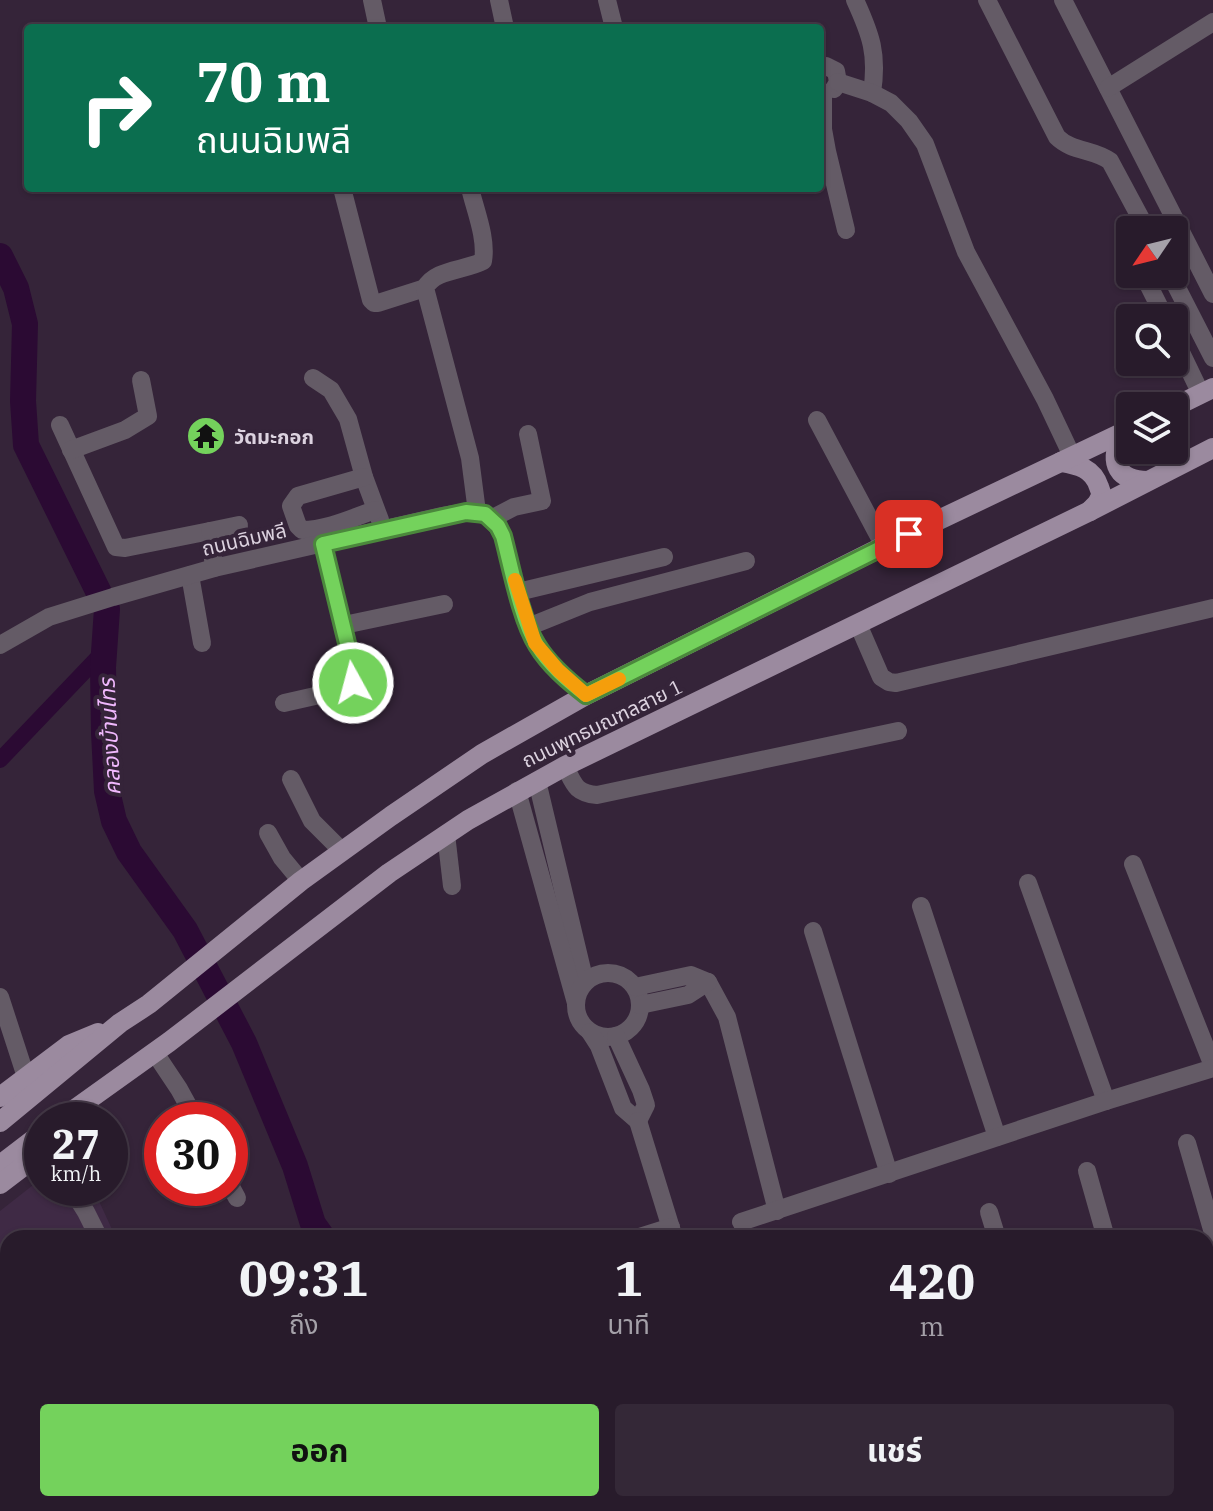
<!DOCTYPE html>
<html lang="th">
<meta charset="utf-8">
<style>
body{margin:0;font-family:"IBM Plex Serif","Noto Sans Thai",serif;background:#342837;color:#f1f3f6;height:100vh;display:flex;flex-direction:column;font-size:30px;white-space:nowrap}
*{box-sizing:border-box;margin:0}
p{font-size:26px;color:#a5a1a9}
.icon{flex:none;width:44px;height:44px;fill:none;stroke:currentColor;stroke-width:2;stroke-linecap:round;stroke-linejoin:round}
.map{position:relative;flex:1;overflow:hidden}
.panel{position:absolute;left:0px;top:1230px;width:1214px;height:282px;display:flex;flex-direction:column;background:#281b2b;border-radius:24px 24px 0 0;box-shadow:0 2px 6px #0004,0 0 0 2px #443947}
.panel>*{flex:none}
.guide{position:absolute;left:24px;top:24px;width:800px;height:168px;border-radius:8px;box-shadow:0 2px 6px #0004,0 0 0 2px #443947;background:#0b6e4f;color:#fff;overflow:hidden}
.needle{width:52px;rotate:235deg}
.tools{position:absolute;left:1116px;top:216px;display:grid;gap:16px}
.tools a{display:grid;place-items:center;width:72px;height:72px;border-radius:8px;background:#281b2b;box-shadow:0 2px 6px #0004,0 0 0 2px #443947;font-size:40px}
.speed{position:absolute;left:24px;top:1102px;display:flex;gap:16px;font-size:40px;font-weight:700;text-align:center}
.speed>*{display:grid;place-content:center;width:104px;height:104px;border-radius:50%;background:#281b2b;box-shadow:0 2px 6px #0004,0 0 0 2px #443947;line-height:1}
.speed small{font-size:20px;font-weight:400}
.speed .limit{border:12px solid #d22;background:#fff;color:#111}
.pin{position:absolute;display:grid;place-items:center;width:68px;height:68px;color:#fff;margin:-34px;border-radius:16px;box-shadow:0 4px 12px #0006}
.me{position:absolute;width:88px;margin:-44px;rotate:353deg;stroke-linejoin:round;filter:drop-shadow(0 0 6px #0008)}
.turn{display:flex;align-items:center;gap:28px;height:168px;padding:0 40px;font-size:36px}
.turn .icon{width:104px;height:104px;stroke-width:2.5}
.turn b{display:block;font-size:56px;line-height:68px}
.eta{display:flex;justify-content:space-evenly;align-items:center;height:136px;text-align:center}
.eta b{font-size:48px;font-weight:700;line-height:56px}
.primary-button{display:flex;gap:16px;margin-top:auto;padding:16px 40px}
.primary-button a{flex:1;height:92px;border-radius:8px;background:#74d25c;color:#111;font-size:32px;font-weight:700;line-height:92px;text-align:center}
.primary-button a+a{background:#342837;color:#f1f3f6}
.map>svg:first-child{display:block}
.built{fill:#3f2a45}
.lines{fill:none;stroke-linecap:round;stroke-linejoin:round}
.canal{stroke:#2b0a33;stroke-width:16}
.river{stroke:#2b0a33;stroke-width:26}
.building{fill:#e7bff1}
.minor{stroke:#645b66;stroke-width:18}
.major{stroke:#9b8a9f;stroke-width:20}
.route-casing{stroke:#4b883c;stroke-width:20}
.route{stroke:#74d25c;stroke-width:14}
.slow{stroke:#f59e0b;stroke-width:14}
.labels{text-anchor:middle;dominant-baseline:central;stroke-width:8;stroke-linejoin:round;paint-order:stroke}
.poi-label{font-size:20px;font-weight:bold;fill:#dcd2df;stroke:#352439;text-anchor:start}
.street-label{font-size:20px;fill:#dcd2df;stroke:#352439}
.water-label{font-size:22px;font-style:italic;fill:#f0b8fd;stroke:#352439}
</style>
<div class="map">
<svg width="1213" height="1511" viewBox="0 0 1213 1511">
<rect width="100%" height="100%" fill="#352439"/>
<polygon class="built" points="42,1178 42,1188 93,1188 116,1238 8,1238 8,1504 444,1504 447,1511 0,1511 0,1211"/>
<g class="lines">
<polyline class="canal" points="0,760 104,651"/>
<g class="river">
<polyline points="0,256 16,288 25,324 23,401 26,445 107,609 103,667 104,732 107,791 114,821 129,852 185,930 244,1043 295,1166 313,1224 323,1238"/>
<polyline points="466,1504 471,1511"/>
</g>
</g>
<polygon class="building" points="0,1487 5,1489 8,1496 8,1504 12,1504 15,1511 0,1511"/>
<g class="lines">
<g class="minor">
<polyline points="372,0 378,28"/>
<polyline points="499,0 505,28"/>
<polyline points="607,0 614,28"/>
<path d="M 855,0 C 871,35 878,54 872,93"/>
<path d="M 987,0 L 1057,137 C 1072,152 1094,149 1110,161 L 1147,230"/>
<polyline points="1063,0 1213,294"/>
<polyline points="820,67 826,66 836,71 838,82 834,89"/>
<polyline points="838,82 872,93 891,103 909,121 925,144 966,252 1045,399 1072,456"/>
<polyline points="1108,88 1213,22"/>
<polyline points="823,92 823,129 827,151 846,230"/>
<polyline points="342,188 371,300 374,303 378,303 425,288"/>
<path d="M 470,188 C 475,210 487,238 483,261 C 464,271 435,269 425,288 L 470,458 L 477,512"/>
<polyline points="1123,232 1130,247"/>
<polyline points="1143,274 1165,318"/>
<polyline points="1170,274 1213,358"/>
<polyline points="1174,338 1201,394"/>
<polyline points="313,378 331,390 348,419 364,477 380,520"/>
<polyline points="817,420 884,546"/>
<polyline points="60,425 116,547 125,548 210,531 214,568"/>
<polyline points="71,450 125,430 148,416 141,380"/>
<path d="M 364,477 L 298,496 L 291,506 L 298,526 L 302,530 C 327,530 352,518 375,510"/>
<polyline points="491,519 514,507 542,501 528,434"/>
<polyline points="210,531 239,525"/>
<polyline points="190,575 202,643"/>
<polyline points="518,592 664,557"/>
<polyline points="858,624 881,677 889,682 896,683 1213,608"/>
<polyline points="344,625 444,604"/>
<polyline points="528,627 590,602 746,561"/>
<path d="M 0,645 L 49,617 L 113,597 L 214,568 L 442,516 C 471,511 487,506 503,536 C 511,566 521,620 537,645 C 549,665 568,681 586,695"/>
<polyline points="284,703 346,689 353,683 354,672 323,544"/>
<path d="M 565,766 C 574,784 575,793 597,795 L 898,731"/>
<polyline points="291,779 312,821 342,851"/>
<polyline points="537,781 585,982"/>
<polyline points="517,791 576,1003"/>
<polyline points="268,833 282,858 301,881"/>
<polyline points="446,834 452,886"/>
<polyline points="1133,864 1213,1066"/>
<polyline points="1028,883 1106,1101"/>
<polyline points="921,906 997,1137"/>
<polyline points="813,931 889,1174"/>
<circle cx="608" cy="1005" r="32"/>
<polyline points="708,982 727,1017 777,1211"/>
<polyline points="635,987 691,975 708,982 688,995 640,1005"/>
<polyline points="0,997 26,1077"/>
<polyline points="590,1032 599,1046 623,1108 638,1121 646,1105 641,1090 616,1036"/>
<polyline points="155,1053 179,1089 196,1120"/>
<polyline points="638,1121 674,1238"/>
<polyline points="1187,1143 1213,1233"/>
<polyline points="1087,1171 1106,1238"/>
<polyline points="230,1185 237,1198"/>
<polyline points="71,1188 86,1212 99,1238"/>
<polyline points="989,1212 997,1238"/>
<polyline points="741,1222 1106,1101 1213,1068"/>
<polyline points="636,1238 671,1227"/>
<polyline points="0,1269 8,1266"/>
<polyline points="0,1356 8,1352"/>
<polyline points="1206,1364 1213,1362"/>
<polyline points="0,1377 8,1395"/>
<polyline points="1206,1455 1209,1465"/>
<polyline points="0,1467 8,1478"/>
<polyline points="30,1504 43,1510 54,1504"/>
<polyline points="253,1504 257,1511"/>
<polyline points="900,1504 902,1511"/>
<polyline points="1006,1504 1008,1511"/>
<polyline points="203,1511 216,1505"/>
</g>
<g class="major">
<polyline points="1174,407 1213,388"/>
<path d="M 1124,432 C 1109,458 1113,480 1147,481"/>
<path d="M 1061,462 C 1078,465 1093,468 1099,487 C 1101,492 1102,495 1099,500 C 1097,505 1093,507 1090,511"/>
<polyline points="0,1097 69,1045 98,1033"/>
<polyline points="60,1120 169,1042 389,873 468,820 565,766 1090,511 1213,448"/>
<polyline points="0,1122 120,1023 149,1004 301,881 391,816 482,754 586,695 884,546 1130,429"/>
<polyline points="0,1165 42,1133"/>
<polyline points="0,1184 42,1152"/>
</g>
</g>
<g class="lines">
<g class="route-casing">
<path id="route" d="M 353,683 L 354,672 L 323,544 L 466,512 L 485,514 L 498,526 L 503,536 C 511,566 521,620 537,645 C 549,665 568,681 586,695 L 909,534"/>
</g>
<use href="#route" class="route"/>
<polyline class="slow" points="515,580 535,643 558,670 586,695 619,679"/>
</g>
<defs>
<g id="temple-disc" transform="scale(2)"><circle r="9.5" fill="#74d25c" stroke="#352439"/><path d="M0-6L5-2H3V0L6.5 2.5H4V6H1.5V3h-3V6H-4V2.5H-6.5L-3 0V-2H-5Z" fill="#111"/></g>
</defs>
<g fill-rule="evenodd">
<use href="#temple-disc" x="206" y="436"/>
</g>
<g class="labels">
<g class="poi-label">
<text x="234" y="436">วัดมะกอก</text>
</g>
<g class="street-label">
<text transform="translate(244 539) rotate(-13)">ถนนฉิมพลี</text>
<text transform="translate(602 723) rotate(-26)">ถนนพุทธมณฑลสาย 1</text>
</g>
<g class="water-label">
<text transform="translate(109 737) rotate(-93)">คลองบ้านไทร</text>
</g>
</g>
</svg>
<div class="tools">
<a><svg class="needle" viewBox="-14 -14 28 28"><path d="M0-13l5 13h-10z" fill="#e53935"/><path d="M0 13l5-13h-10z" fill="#a5a1a9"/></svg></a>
<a><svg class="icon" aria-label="search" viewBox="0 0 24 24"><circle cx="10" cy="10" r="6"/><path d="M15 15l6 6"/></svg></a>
<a><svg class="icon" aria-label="layers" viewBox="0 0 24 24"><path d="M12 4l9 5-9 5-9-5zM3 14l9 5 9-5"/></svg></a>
</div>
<div class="speed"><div>27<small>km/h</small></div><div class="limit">30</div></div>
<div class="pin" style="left:909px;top:534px;background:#d93025"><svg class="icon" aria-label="arrive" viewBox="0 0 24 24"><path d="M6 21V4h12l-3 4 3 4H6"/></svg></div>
<svg class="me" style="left:353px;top:683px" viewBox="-20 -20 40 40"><circle r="17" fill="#74d25c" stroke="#fff" stroke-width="3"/><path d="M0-11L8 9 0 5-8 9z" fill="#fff"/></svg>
<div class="guide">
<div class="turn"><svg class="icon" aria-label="right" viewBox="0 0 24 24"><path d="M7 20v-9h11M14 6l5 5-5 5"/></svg><div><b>70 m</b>ถนนฉิมพลี</div></div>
</div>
<section class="panel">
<div class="eta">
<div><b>09:31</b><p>ถึง</p></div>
<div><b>1</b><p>นาที</p></div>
<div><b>420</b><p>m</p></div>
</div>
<div class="primary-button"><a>ออก</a><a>แชร์</a></div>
</section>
</div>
